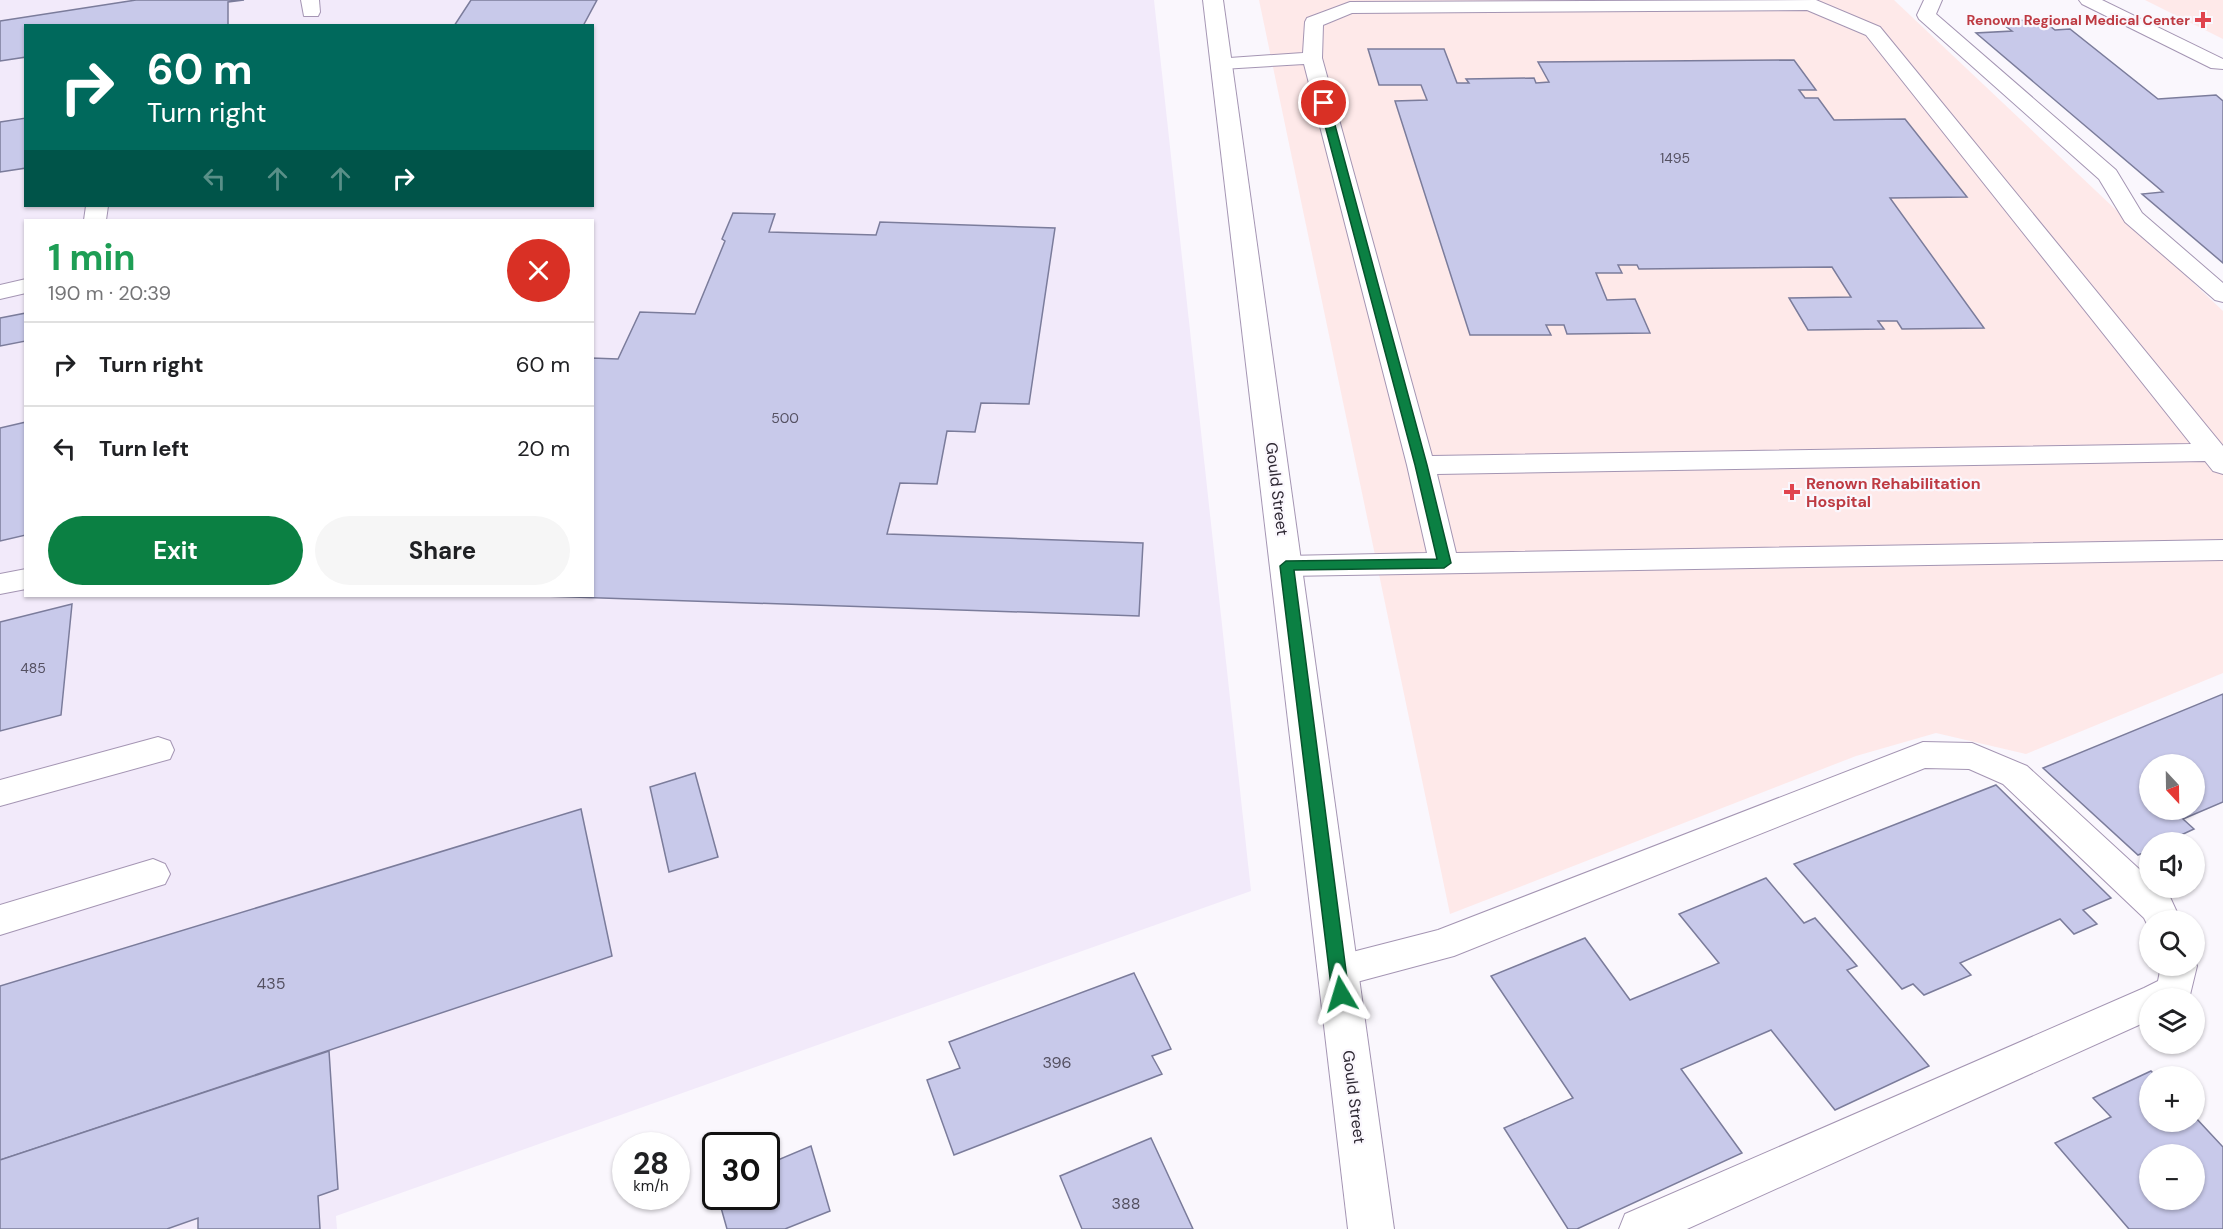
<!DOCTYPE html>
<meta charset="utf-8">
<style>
body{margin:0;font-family:"DM Sans",sans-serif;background:#f6f6f6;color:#202124;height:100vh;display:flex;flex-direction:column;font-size:22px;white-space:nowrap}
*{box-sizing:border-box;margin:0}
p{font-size:20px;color:#757577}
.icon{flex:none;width:33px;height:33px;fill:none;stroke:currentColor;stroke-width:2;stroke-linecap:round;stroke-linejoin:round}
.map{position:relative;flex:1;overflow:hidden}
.panel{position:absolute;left:24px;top:219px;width:570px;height:378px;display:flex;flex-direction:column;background:#fff;border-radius:0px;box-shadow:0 2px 4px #0004}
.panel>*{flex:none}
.hud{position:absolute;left:24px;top:24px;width:570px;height:183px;border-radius:0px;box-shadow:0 2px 4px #0004;background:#00695c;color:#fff;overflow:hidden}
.needle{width:39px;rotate:158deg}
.fabs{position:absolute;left:2139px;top:754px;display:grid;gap:12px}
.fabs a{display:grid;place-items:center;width:66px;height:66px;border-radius:50%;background:#fff;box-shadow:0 2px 4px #0004;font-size:30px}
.speed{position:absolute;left:612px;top:1132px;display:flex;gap:12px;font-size:30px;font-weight:700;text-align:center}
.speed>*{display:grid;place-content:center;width:78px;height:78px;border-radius:50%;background:#fff;box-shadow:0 2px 4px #0004;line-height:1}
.speed small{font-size:15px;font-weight:400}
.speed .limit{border:3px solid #111;border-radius:9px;background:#fff;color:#111}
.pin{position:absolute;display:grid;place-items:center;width:51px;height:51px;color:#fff;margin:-26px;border:3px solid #fff;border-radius:50%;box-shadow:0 2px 6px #0007}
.me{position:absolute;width:66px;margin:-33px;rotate:353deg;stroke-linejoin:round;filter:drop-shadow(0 0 4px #0008)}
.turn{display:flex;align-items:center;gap:21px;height:126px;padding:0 24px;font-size:27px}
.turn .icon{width:78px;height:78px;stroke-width:2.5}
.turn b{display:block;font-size:42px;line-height:51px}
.lanes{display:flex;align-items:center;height:57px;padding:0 24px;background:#0003;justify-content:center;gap:30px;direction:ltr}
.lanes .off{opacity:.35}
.round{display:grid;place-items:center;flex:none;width:63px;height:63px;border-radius:32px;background:#f6f6f6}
.head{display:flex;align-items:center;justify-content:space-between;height:102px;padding:0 24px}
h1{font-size:36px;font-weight:700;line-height:45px;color:#1e9e55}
.button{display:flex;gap:12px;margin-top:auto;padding:12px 24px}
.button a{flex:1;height:69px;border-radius:36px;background:#0b8043;color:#fff;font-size:24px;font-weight:700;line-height:69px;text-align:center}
.button a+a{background:#f6f6f6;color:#202124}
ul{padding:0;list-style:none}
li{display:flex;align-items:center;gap:18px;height:84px;padding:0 24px;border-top:2px solid #e0e0e0}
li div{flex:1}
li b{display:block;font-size:22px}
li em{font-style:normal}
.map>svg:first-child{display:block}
.built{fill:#f2eafa;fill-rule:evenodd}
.medical{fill:#fee9e9}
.building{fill:#c8c9ea;stroke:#7b7c9b;stroke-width:1.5;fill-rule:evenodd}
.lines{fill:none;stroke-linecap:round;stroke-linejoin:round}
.lane-casing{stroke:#a495b3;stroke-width:2}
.street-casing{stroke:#a495b3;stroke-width:2}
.lane{fill:#fff;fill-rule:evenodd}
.street{fill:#fff;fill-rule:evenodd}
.route{fill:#0b8043;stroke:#07532c;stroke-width:1.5}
.health-dot{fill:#e0444e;stroke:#faf7fd;stroke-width:2}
.labels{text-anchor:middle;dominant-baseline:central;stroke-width:4.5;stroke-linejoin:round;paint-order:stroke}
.far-health-label{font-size:14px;font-weight:bold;fill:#be3a42;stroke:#faf7fd;text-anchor:end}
.number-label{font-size:14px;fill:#545061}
.health-label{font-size:16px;font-weight:bold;fill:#be3a42;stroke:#faf7fd;text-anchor:start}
.street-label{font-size:16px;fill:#2e2833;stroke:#faf7fd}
.near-number-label{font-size:16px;fill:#545061}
</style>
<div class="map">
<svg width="2223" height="1229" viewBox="0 0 2223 1229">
<rect width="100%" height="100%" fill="#faf7fd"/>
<path class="built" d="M 0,0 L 1154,0 L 1251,891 L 336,1216 L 337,1229 L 0,1229 ZM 26,26 L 592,26 L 592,206 L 26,206 ZM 26,220 L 592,220 L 592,596 L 26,596 Z"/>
<g class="medical">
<polygon points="1259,0 1894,0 2223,311 2223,673 2026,754 1936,733 1856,756 1450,914"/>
<polygon points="2145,0 2223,0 2223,39"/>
</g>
<g class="building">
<polygon points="244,0 228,2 228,25 226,26 26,26 26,57 0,61 0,21 136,0"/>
<polygon points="471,0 597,0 583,26 454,26"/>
<polygon points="2041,19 2055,30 2070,29 2158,99 2216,95 2223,101 2223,263 2142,194 2163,192 1976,33 2012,31 2000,22"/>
<polygon points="1368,49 1444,49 1457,83 1469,83 1466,79 1534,78 1536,83 1549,82 1538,62 1794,60 1816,90 1799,90 1805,98 1818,98 1834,120 1905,119 1967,197 1890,198 1984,328 1902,329 1897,321 1878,321 1884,329 1808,330 1789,298 1851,297 1832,267 1639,269 1637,265 1618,265 1622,273 1596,273 1607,300 1635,299 1650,333 1567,334 1564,325 1546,325 1551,335 1470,335 1395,101 1427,100 1421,85 1379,85"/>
<polygon points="26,118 26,168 0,172 0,122"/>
<polygon points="733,213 775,214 769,232 876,235 880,222 1055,228 1029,404 981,403 975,432 947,431 937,484 900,483 887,534 1143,543 1139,616 543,596 592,596 592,358 618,359 640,312 695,314 725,241 722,239"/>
<polygon points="26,313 26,341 0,346 0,318"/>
<polygon points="26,422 26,535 0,541 0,428"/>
<polygon points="72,604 61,715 0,731 0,622"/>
<path d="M 2223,694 L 2223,802 L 2183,819 L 2194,829 L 2164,843 L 2150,843 L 2150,850 L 2138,855 L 2043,768 ZM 2150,765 L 2194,765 L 2194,810 L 2150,810 Z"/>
<polygon points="695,773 718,857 669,872 650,787"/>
<polygon points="1996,785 2111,898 2083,910 2097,924 2074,934 2060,919 1960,963 1971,975 1924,995 1913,984 1902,989 1794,864"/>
<polygon points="581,809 612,956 0,1160 0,986"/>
<polygon points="1766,878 1804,923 1815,918 1857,966 1847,970 1929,1066 1835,1110 1771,1030 1681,1069 1742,1153 1577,1229 1568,1229 1504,1128 1573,1098 1491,976 1585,938 1630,1000 1719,963 1679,914"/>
<polygon points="1134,973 1171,1049 1152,1056 1162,1074 954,1155 927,1080 960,1068 949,1042"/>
<polygon points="329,1051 338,1189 318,1196 320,1229 198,1229 198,1218 167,1229 0,1229 0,1160"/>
<path d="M 2151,1071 L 2157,1077 L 2150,1077 L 2150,1122 L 2194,1122 L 2194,1116 L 2223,1147 L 2223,1229 L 2129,1229 L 2055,1143 L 2111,1117 L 2093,1098 ZM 2150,1155 L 2194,1155 L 2194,1200 L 2150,1200 Z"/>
<polygon points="1151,1138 1193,1229 1082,1229 1060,1176"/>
<polygon points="811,1146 830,1211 785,1229 727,1229 718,1197 766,1197 766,1158 777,1154 778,1160"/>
</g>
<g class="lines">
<g class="lane-casing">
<g id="lane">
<polygon points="301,0 319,0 320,12 318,16 304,16"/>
<path d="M 1816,0 L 1880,27 L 2223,446 L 2223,474 L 2213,471 L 2205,461 L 1437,474 L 1456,553 L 2223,540 L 2223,560 L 1286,576 L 1276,573 L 1271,566 L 1276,559 L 1286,556 L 1427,553 L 1407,465 L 1304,64 L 1222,69 L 1212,63 L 1215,59 L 1303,53 L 1305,22 L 1307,18 L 1350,2 ZM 1807,10 L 1866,35 L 2191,444 L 1432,456 L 1322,58 L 1323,25 L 1352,13 Z"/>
<polygon points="1924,0 1942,0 1936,14 2116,170 2142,213 2223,283 2223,302 2215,300 2125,222 2099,179 1919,19 1917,15"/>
<polygon points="2079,0 2102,0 2223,59 2223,69 2211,68 2082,4"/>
<polygon points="86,206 108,206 106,220 84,220"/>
<polygon points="26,279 26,293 0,299 0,285"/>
<polygon points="26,569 26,589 0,594 0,574"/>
<polygon points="158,737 170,741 174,750 170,759 0,806 0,780"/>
<polygon points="1923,742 1972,743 2027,766 2150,879 2150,888 2160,888 2170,897 2181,921 2150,921 2150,930 2144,918 2003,784 1969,769 1925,768 1454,956 1338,987 1325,983 1320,971 1325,959 1438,930"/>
<polygon points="153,859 165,864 170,874 165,884 0,935 0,905"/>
<polygon points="2194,960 2197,966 2189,999 2150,999 2150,1020 1687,1229 1619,1229 1625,1214 2144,988 2158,981 2161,966 2194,966"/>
</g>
</g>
<g class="street-casing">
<polygon id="street" points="1203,0 1223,0 1394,1229 1348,1229"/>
</g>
<use href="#lane" class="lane"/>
<use href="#street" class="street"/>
</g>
<polygon class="route" points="1324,100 1329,103 1427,465 1451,563 1444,568 1294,570 1349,994 1347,1000 1341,1002 1335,1000 1332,994 1280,566 1286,561 1437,559 1415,465 1319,103"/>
<g class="health-dot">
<path d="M2200 11h6v6h6v6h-6v6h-6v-6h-6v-6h6z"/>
<path d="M1789 483h6v6h6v6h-6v6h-6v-6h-6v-6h6z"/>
</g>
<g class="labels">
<g class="far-health-label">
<text x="2190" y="20">Renown Regional Medical Center</text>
</g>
<g class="number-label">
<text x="1675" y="158">1495</text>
<text x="785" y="418">500</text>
<text x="33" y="668">485</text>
</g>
<g class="health-label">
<text x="1806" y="483">Renown Rehabilitation<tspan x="1806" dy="18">Hospital</tspan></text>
</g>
<g class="street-label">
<text transform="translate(1277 489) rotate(83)">Gould Street</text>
<text transform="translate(1354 1097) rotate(83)">Gould Street</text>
</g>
<g class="near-number-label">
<text x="271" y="983">435</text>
<text x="1057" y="1062">396</text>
<text x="1126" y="1203">388</text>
</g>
</g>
</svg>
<div class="fabs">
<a><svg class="needle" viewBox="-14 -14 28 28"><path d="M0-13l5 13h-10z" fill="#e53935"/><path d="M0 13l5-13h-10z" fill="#757577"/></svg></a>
<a><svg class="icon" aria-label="sound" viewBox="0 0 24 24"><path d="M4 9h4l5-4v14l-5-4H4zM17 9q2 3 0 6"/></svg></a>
<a><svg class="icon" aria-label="search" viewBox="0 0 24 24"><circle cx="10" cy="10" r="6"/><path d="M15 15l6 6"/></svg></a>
<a><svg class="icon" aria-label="layers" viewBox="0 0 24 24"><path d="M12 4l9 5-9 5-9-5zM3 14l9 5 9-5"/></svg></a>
<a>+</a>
<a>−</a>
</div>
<div class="speed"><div>28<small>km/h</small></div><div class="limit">30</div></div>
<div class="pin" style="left:1324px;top:103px;background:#d93025"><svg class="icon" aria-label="arrive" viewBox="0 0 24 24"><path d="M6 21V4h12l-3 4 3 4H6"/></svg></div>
<svg class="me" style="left:1341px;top:994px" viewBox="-20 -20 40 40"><path d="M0-17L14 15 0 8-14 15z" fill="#0b8043" stroke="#fff" stroke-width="4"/></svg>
<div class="hud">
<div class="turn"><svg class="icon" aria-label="right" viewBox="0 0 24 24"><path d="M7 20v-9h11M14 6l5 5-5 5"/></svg><div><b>60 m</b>Turn right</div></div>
<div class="lanes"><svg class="icon off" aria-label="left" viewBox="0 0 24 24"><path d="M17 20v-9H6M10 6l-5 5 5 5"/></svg><svg class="icon off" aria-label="ahead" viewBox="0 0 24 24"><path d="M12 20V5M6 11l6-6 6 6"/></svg><svg class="icon off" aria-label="ahead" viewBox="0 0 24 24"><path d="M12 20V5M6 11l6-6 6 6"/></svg><svg class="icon" aria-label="right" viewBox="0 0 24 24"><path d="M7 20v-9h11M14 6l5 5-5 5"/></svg></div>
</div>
<section class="panel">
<div class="head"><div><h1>1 min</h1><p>190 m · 20:39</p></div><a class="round" style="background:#d93025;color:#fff"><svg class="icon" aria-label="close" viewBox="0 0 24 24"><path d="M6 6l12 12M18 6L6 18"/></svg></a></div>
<ul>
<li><svg class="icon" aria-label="right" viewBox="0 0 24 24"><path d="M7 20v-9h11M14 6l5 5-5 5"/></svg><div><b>Turn right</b></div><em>60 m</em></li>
<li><svg class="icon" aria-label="left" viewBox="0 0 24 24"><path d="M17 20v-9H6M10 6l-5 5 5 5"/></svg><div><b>Turn left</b></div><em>20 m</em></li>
</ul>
<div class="button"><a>Exit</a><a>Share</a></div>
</section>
</div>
